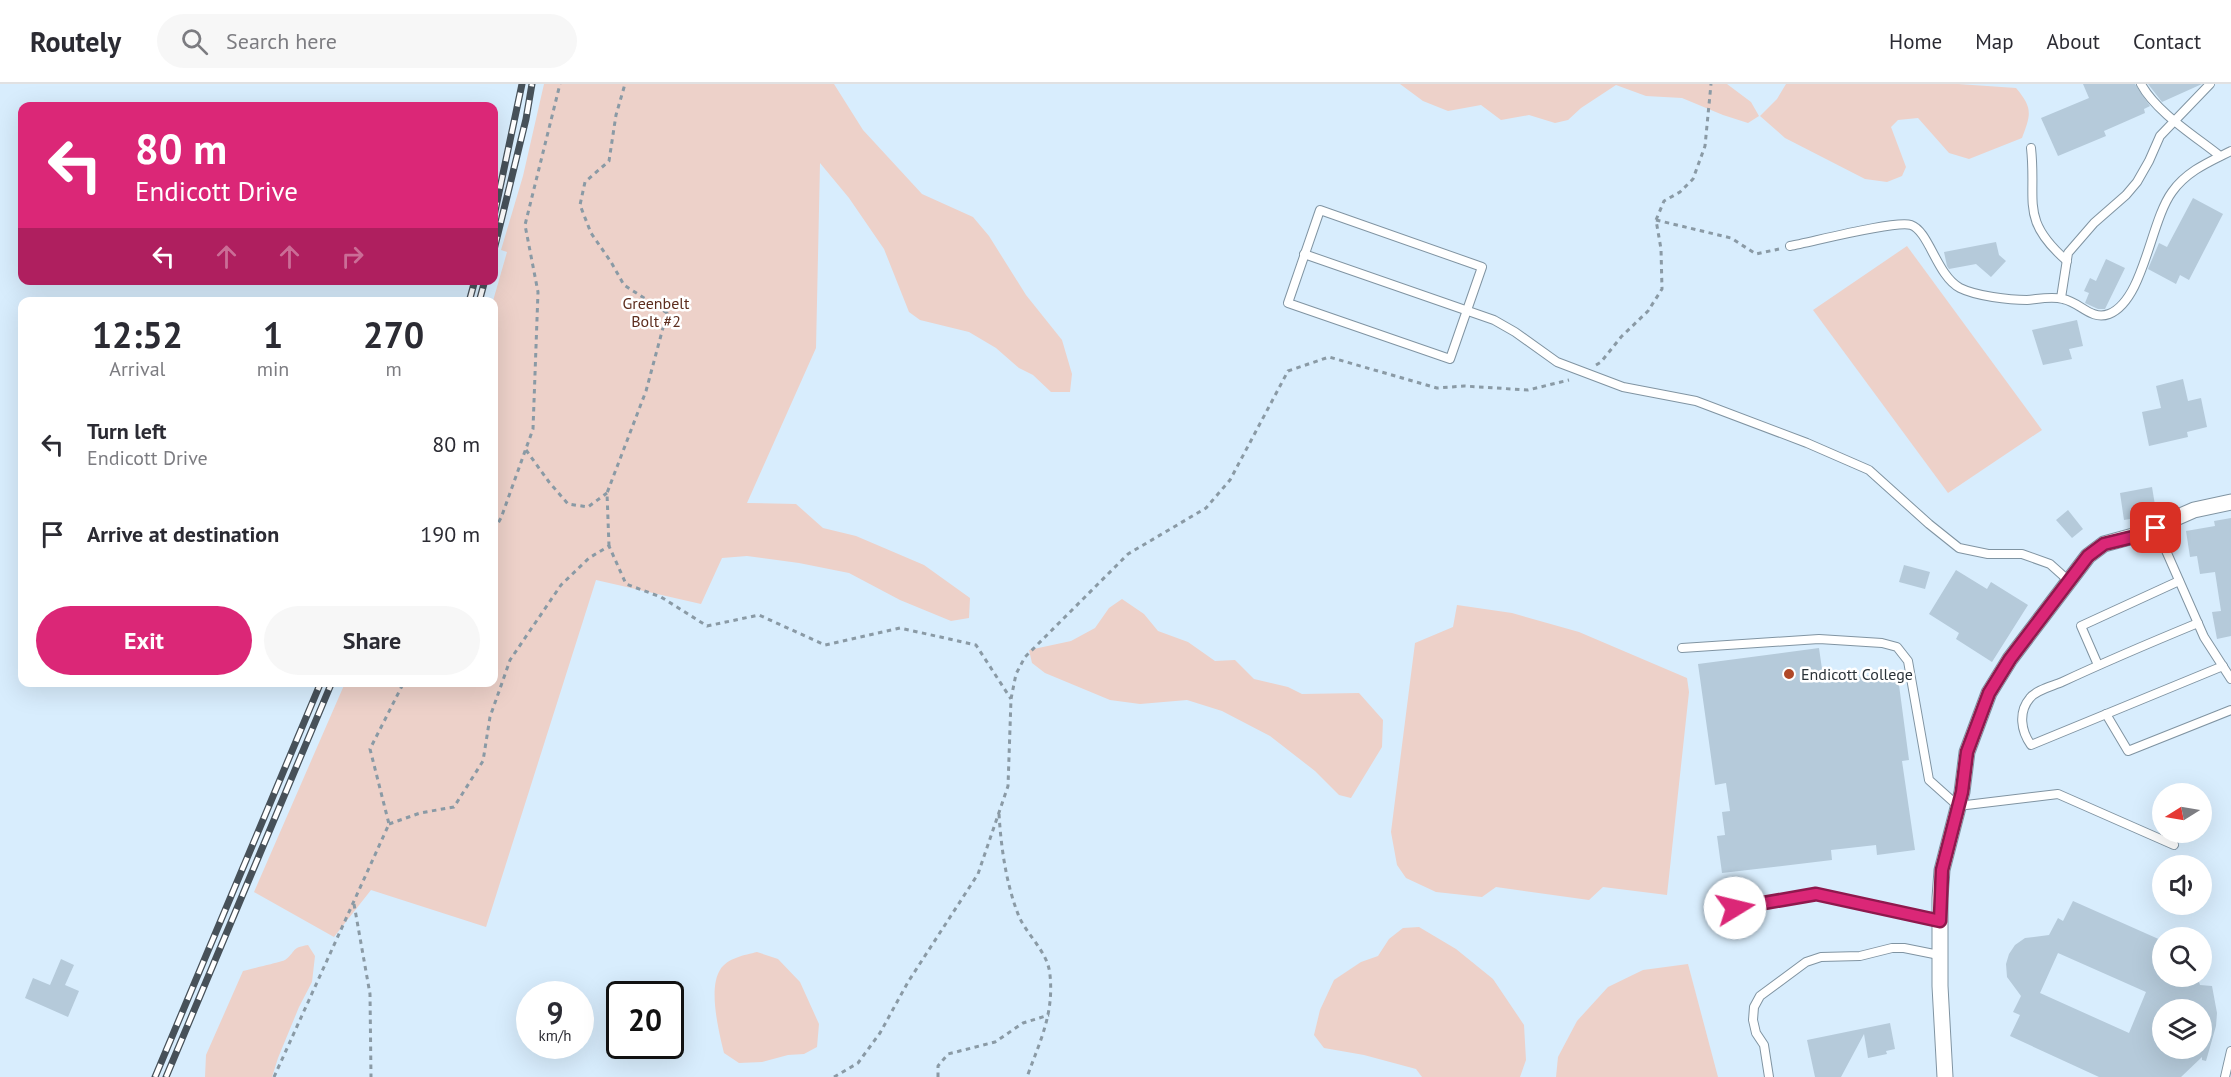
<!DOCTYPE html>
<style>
body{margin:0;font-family:"PT Sans",sans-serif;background:#f7f7f7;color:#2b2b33;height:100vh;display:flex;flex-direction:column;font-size:22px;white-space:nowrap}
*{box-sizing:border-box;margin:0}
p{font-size:20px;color:#7c7c81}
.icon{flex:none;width:33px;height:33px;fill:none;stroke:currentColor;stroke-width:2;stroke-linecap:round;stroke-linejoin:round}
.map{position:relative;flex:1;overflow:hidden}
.drawer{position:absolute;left:18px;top:213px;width:480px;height:390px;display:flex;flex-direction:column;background:#fff;border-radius:12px;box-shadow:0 6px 24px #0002}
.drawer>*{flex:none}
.banner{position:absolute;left:18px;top:18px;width:480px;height:183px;border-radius:12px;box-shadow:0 6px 24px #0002;background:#db2777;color:#fff;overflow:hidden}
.needle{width:39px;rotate:259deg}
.fabs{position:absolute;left:2152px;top:699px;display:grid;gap:12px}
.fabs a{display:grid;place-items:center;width:60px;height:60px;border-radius:50%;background:#fff;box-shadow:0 6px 24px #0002;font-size:30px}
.speed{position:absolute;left:516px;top:897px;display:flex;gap:12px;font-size:30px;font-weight:700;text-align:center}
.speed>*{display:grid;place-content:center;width:78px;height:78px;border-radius:50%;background:#fff;box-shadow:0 6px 24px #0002;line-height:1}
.speed small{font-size:15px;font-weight:400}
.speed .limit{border:3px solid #111;border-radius:9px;background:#fff;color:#111}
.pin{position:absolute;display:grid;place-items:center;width:51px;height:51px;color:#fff;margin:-26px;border-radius:12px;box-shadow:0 3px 9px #0006}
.me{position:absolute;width:66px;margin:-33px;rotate:81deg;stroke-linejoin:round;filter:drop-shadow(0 0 4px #0008)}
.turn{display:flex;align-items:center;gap:21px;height:126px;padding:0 18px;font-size:27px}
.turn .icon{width:78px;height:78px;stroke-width:2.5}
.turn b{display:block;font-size:42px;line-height:51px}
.lanes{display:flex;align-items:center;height:57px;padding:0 18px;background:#0003;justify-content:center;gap:30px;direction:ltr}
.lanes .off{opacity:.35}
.eta{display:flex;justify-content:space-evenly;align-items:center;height:102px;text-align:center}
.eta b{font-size:36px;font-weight:600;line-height:42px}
.action{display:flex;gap:12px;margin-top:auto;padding:12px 18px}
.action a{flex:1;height:69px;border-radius:36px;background:#db2777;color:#fff;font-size:24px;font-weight:600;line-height:69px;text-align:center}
.action a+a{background:#f7f7f7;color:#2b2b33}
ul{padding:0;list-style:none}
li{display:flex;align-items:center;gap:18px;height:90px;padding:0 18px}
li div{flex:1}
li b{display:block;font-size:22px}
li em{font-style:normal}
header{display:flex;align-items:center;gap:36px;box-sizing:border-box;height:84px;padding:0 30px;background:#fff;border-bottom:2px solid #e1e1e2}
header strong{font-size:28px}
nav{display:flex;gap:33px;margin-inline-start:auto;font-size:21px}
.search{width:420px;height:54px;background:#f7f7f7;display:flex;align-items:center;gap:15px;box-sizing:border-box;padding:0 21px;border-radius:33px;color:#7c7c81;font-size:22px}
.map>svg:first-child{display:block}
.green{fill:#edd1c9}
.building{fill:#b5cada;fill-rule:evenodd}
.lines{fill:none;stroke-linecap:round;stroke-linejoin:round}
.service-casing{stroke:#8094a2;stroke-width:10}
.minor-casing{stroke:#8094a2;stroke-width:17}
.path{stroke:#8a9aa5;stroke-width:3;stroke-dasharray:4.5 4.5;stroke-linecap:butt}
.service{stroke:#fff;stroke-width:8}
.minor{stroke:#fff;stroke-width:15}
.rail-casing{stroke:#475159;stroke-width:7}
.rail{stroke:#fff;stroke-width:4.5;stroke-dasharray:14;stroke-linecap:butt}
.route-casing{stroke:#8e194d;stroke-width:15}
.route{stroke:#db2777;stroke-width:10}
.poi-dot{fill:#b04827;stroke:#fff;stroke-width:2}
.labels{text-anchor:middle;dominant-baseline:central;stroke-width:5;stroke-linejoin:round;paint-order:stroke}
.park-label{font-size:16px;fill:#5d2d1e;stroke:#fff}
.poi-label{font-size:16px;fill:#2a3238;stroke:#fff;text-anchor:start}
</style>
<header>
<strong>Routely</strong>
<div class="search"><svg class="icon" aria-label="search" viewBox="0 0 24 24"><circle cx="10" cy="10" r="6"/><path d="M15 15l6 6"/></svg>Search here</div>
<nav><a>Home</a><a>Map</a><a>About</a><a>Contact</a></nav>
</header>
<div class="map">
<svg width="2231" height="993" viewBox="0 0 2231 993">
<rect width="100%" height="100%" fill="#d8edfd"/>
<g class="green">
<polygon points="544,0 834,0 863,46 922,110 973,133 989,152 1026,211 1062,256 1072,290 1070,308 1051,308 1033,291 1019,284 996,264 969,248 920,236 909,228 884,165 849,114 820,79 816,264 747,419 796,420 823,444 856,452 924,481 970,514 969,534 951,537 900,516 849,489 799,479 747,472 722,474 701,520 596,496 486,843 371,806 334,853 254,808 345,599 494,598 493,217 507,168 501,166 523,92"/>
<polygon points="1400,0 1727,0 1751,18 1759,32 1748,39 1723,31 1682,14 1646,12 1616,1 1581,24 1568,36 1555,39 1529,31 1501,36 1481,21 1448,27 1423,17"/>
<path d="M 1786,0 L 1958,0 L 2016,4 C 2033,24 2031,30 2022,54 L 1969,75 L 1949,69 L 1918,34 L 1898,36 L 1891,43 L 1906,83 L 1902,92 L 1887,98 L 1865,95 L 1785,54 L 1760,32 L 1777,15 Z"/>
<polygon points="1907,162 2042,346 1948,409 1813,226"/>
<polygon points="1122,515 1144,530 1158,547 1188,558 1215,577 1235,576 1254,595 1288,603 1302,610 1359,609 1383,636 1382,663 1351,714 1339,711 1315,687 1270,652 1222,627 1187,616 1140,620 1110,616 1045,589 1032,579 1029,566 1071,557 1095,544 1109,524"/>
<polygon points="1457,521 1512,529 1579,548 1687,594 1689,608 1667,811 1603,803 1589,816 1496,803 1482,813 1436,808 1406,794 1397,781 1391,748 1415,559 1453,543"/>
<polygon points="1419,843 1456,865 1493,895 1524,941 1526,976 1520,993 1422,993 1416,985 1364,971 1324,964 1314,951 1320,926 1334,896 1361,878 1378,872 1389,855 1403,844"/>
<path d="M 308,861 L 315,872 L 312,898 L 299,923 L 278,974 L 272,993 L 205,993 L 206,971 L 243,887 C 250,885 281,878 285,876 C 297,867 290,864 308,861 Z"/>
<path d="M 757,868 L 778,875 L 800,898 L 819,940 L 817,963 L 804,970 L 788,971 L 762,978 L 739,979 L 724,969 C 719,948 708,905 720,886 C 727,874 745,871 757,868 Z"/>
<polygon points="1688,880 1718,993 1556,993 1558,973 1577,937 1608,903 1643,886"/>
</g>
<g class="building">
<polygon points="2083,0 2135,0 2150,22 2144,25 2145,29 2104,47 2106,52 2058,72 2041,34 2089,14"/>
<polygon points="2148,0 2202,0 2162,18"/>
<polygon points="2193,114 2223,130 2189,196 2180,191 2176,200 2148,185 2159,159 2167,163"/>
<polygon points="1996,158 1999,171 2006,177 1991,193 1976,180 1949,185 1947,182 1944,168"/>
<polygon points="2106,175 2125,184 2105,225 2098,225 2085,219 2089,209 2084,207 2090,194 2096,197"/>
<polygon points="2077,236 2083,262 2069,265 2072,275 2043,281 2032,246"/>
<polygon points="2183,295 2188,317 2201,314 2207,343 2187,348 2188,353 2149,362 2142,328 2161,324 2156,302"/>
<polygon points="2152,403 2155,421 2146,423 2147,432 2124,436 2120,409"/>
<polygon points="2068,426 2083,445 2072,454 2056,436"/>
<polygon points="2231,434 2231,552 2217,555 2212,528 2221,527 2215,488 2200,490 2197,472 2190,473 2186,447 2215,442 2214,437"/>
<polygon points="1904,481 1930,488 1925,505 1899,498"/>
<polygon points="1956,486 1987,505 1991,498 2028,521 1992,578 1956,555 1959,549 1929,530"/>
<polygon points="1819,564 1824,599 1897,586 1909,676 1902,677 1915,766 1877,771 1876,761 1831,766 1832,776 1722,789 1717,752 1725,751 1722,728 1730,727 1726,699 1715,701 1698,580"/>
<path d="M 2073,817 L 2163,857 L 2163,892 L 2197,892 L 2200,901 L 2212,902 L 2217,929 L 2216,942 L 2206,977 L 2202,976 L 2202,973 L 2181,993 L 2099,993 L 2010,952 L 2020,931 L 2013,928 L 2021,912 L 2007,893 L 2006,880 L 2009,870 L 2015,861 L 2025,854 L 2049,851 L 2058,834 L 2063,837 ZM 2058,869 L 2146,908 L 2129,949 L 2040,909 ZM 2163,926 L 2202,926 L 2202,964 L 2163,964 Z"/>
<polygon points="61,875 74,881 65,901 79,907 68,933 25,914 33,894 50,901"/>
<polygon points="1890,939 1895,965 1886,967 1887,970 1868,974 1864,950 1841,993 1815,993 1807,956"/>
</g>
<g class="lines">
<g class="service-casing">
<g id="service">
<path d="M 2141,0 C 2156,28 2195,52 2220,72"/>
<path d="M 2031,64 C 2037,118 2019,135 2067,177"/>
<polygon points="1320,126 1482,183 1450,275 1288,219"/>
<path d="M 1790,162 C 1812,158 1895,136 1911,141 C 1929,147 1937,192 1960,204 C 1976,212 2009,216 2027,216 C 2039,215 2051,212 2063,215 C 2080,218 2091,237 2109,230 C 2144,216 2150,138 2172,108 C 2187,87 2209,78 2231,67"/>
<polyline points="1304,170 1494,236 1515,248 1557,278 1623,303 1696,317 1807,359 1869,386 1929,440 1959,464 1988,470 2022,470 2050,480 2069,497"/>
<polyline points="2061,214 2068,169 2094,139 2126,111 2137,98 2149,77 2160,52 2210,0"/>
<polyline points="2156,444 2204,553 2231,595"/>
<path d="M 2198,539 C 2152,558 2107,577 2062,598 C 2053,602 2036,606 2030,614 C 2018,628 2021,647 2031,661 L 2223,582"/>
<polyline points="1682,564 1819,555 1882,559 1897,563 1908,577 1929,696 1958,722 2058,710 2174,761"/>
<polyline points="2098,581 2081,542 2179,497"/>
<polyline points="2106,630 2128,667 2231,626"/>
<polyline points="1735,824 1816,810 1940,837"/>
<polyline points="1769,993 1764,961 1756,949 1753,936 1754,923 1760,912 1806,878 1821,873 1860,872 1892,864 1904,864 1939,871"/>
<polyline points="2225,993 2231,967"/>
</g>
</g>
<g class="minor-casing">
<polyline id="minor" points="1945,993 1940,902 1940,814 1942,786 1962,708 1967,668 1989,609 2010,575 2088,472 2104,460 2137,451 2194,426 2231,418"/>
</g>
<g class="path">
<polyline points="1656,136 1731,154 1756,170 1779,165"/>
<polyline points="1596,281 1601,278 1621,253 1648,227 1662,205 1661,165 1656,136 1664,117 1680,108 1693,95 1705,62 1711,0"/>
<polyline points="526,366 549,398 568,420 588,423 607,409"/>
<polyline points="494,446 501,434 533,345 538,208 525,141 560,0"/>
<polyline points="609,462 607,409 646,307 667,229 624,201 611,178 591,149 580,121 585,98 609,77 616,31 625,0"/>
<path d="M 999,730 C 1001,763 1006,799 1018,830 C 1026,851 1048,867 1050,891 C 1054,930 1040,957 1027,993"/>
<polyline points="389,740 420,729 454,723 483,677 490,633 510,576 561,501 589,474 609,462 626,500 661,513 707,542 759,531 825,561 900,544 976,561 1011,615"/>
<polyline points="354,820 370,910 371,993"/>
<polyline points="274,993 389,740 370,665 404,598"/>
<polyline points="834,993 858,979 880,949 908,898 978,790 1008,702 1011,615 1016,590 1025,573 1128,470 1206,424 1230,396 1288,287 1329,273 1437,304 1464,302 1528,306 1569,296"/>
<polyline points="938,993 938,982 948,970 995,958 1023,939 1049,931"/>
</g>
<use href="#service" class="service"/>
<use href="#minor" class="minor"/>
<g class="rail-casing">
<g id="rail">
<polyline points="494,132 522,0"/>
<polyline points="494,166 526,35 532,0"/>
<polyline points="469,218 475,196"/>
<polyline points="479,218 485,196"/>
<polyline points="155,993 321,598"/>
<polyline points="166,993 332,598"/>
</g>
</g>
<use href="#rail" class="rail"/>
</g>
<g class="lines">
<g class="route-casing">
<polyline id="route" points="1735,824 1816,810 1940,837 1942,786 1962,708 1967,668 1989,609 2010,575 2088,472 2104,460 2137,452 2156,444"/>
</g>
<use href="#route" class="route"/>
</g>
<circle class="poi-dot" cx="1789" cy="590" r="6"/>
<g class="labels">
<g class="park-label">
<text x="656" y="219">Greenbelt<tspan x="656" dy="18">Bolt #2</tspan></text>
</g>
<g class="poi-label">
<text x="1801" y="590">Endicott College</text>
</g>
</g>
</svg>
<div class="fabs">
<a><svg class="needle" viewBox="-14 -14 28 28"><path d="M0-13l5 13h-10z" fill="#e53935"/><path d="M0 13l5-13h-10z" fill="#7c7c81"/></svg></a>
<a><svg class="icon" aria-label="sound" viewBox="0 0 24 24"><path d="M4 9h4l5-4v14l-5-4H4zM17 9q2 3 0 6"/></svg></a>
<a><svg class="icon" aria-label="search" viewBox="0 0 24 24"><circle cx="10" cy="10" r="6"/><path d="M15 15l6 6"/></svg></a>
<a><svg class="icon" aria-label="layers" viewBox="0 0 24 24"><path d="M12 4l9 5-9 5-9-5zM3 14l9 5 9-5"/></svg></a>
</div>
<div class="speed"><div>9<small>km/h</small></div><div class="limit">20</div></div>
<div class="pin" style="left:2156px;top:444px;background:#d93025"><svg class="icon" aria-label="arrive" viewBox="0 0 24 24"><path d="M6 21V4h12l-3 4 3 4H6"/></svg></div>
<svg class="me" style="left:1735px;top:824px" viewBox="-20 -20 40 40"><circle r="19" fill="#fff"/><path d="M0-13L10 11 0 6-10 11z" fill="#db2777"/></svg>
<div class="banner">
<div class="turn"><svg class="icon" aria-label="left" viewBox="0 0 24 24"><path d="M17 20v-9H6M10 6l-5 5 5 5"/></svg><div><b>80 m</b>Endicott Drive</div></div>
<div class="lanes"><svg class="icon" aria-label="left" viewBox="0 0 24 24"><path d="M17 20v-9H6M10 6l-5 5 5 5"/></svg><svg class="icon off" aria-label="ahead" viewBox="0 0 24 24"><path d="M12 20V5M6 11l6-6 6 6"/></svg><svg class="icon off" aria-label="ahead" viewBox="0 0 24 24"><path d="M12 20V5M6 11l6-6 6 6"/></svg><svg class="icon off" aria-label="right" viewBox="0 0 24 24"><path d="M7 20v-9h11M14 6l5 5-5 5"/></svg></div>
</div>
<section class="drawer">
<div class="eta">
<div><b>12:52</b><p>Arrival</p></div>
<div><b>1</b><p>min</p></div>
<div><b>270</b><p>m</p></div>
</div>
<ul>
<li><svg class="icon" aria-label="left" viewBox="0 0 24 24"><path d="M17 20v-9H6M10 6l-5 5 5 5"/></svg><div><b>Turn left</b><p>Endicott Drive</p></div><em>80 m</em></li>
<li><svg class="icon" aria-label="arrive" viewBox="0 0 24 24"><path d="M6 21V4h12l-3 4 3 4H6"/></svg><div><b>Arrive at destination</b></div><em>190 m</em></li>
</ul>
<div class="action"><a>Exit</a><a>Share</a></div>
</section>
</div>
